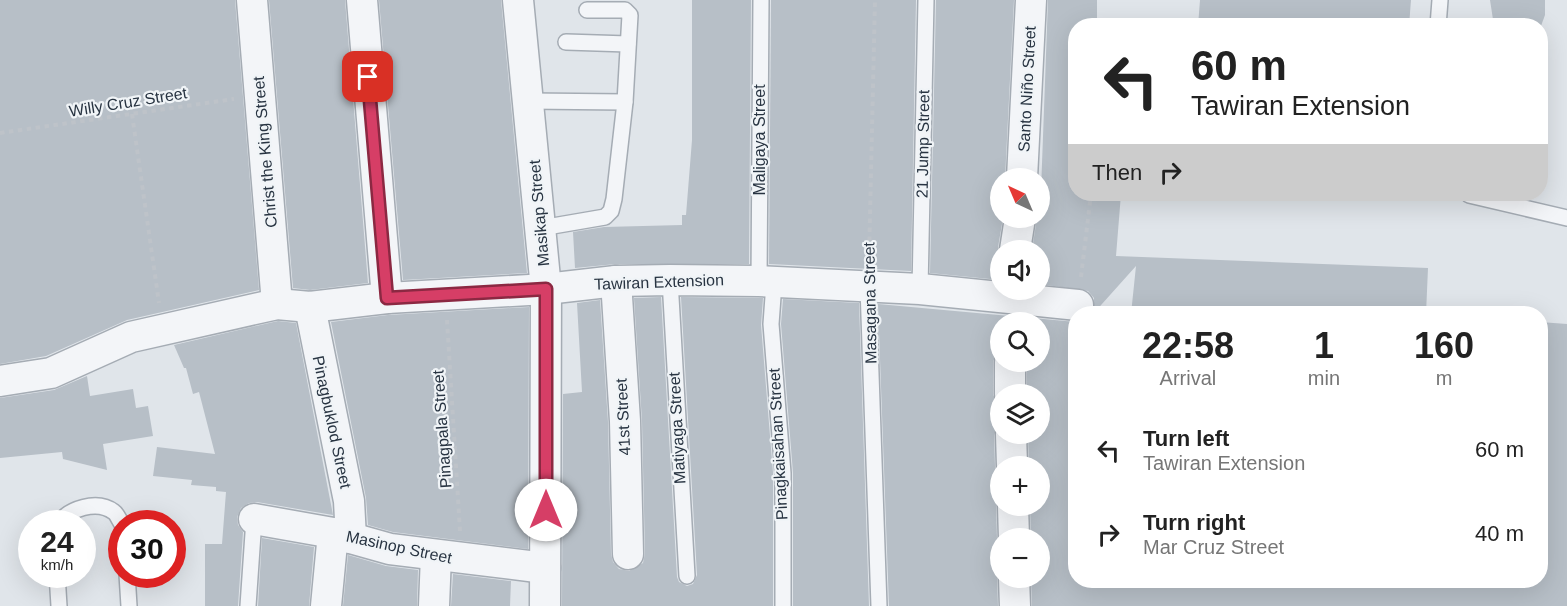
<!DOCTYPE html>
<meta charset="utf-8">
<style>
body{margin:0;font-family:Arial,sans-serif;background:#f6f6f6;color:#222;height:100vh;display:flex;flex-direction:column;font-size:22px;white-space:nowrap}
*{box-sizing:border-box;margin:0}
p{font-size:20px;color:#767676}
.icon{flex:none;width:33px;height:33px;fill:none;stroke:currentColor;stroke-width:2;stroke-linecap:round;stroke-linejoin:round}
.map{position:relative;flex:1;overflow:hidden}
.panel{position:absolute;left:1068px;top:306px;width:480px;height:282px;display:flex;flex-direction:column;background:#fff;border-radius:24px;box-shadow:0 6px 24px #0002}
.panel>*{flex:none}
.banner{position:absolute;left:1068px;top:18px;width:480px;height:183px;border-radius:24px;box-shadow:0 6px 24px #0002;background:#fff;color:#222;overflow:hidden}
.needle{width:39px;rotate:316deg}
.buttons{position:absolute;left:990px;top:168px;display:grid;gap:12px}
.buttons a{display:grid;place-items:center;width:60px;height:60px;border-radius:50%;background:#fff;box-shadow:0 6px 24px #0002;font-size:30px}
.speed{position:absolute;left:18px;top:510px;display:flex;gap:12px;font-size:30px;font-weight:700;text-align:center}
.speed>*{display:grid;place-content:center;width:78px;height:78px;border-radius:50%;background:#fff;box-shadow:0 6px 24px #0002;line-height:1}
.speed small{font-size:15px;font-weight:400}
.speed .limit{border:9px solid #d22;background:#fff;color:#111}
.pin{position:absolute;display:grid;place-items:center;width:51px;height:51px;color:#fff;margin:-26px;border-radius:12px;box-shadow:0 3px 9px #0006}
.me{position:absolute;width:66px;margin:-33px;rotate:0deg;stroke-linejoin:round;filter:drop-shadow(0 0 4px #0008)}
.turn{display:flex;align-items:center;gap:21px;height:126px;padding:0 24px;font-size:27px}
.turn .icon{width:78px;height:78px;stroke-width:2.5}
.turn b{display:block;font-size:42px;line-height:51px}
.then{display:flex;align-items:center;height:57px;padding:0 24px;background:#0003;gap:12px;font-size:22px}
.eta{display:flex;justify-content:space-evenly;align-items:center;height:102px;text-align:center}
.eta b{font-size:36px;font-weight:600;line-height:42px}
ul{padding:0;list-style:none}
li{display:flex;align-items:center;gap:18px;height:84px;padding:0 24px}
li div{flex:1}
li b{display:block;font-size:22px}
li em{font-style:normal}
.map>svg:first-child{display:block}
.building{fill:#b7bfc7}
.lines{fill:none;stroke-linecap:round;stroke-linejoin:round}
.lane-casing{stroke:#a5acb4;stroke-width:18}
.street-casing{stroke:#a5acb4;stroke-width:33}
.path{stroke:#bec3c9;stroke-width:4;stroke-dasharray:4.5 4.5;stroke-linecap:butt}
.lane{stroke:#f3f5f8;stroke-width:15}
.street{stroke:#f3f5f8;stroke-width:30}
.route-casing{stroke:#8b2842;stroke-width:15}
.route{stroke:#d63e66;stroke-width:10}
.labels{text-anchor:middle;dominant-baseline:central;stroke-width:4.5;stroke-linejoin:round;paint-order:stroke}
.street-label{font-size:16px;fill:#283442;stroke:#f0f4f7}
</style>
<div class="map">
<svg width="1567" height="606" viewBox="0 0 1567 606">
<rect width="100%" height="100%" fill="#e0e5ea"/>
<g class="building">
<polygon points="0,0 235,0 259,290 127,320 46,356 0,364"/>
<polygon points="269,0 345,0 368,283 310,290 293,288"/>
<polygon points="379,0 501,0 527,273 403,280"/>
<polygon points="692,0 751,0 749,264 616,264 575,268 573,232 604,227 682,225 682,215 686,215 692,140"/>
<polygon points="771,0 916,0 911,271 769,264"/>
<polygon points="936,0 1014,0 1005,178 1000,178 1000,218 1003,218 998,247 1000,280 930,273"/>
<polygon points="1048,0 1097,0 1097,26 1076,26 1076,194 1121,194 1116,256 1428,268 1426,314 1131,314 1136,266 1093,314 1094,298 1088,291 1040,284 1040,250 1032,250 1037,218 1040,218"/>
<polygon points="1200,0 1411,0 1409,26 1198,26"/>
<polygon points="1490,0 1545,0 1545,15 1541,26 1494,26"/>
<polygon points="661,297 677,577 679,582 687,586 693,584 697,575 681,297 763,298 761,325 773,473 773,606 562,606 563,394 582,392 577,303 600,300 608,422 611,554 613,562 619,569 629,571 643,563 645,554 642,421 634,298"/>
<polygon points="783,299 859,303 869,606 793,606 793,473 781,324"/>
<polygon points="878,304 1076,322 1076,580 1540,580 1540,322 1567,324 1567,606 1032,606 1031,578 1040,578 1040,538 1031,538 1030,506 1040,506 1040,466 1029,466 1028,434 1040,434 1040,394 1027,394 1027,362 1040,362 1040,322 1000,322 1000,348 993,361 993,395 1000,408 1000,421 994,435 995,467 1000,478 1000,495 996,507 997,539 1000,548 1000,568 997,579 998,606 889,606"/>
<polygon points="529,307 528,549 393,532 368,525 366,498 331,322 388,315"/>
<polygon points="278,321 296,323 333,515 257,502 249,503 241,508 237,517 238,525 243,532 238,606 205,606 205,544 222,544 226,492 216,491 216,487 191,485 192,480 153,476 157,447 215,454 199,392 193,394 186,368 184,368 174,345"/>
<polygon points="87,376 90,396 133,389 136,408 148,406 153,436 103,444 107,470 63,459 62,452 0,458 0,398 54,390"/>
<polygon points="262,538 314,547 309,606 258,606"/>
<polygon points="348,555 386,566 418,570 417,606 343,606"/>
<polygon points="453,574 511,581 510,606 451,606"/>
</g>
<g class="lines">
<g class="lane-casing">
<g id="lane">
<polyline points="1438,26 1440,0"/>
<polyline points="566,42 628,44"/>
<polyline points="528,101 625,102"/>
<polyline points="1469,195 1567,218"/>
<polyline points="541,228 605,217 611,211 614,199 625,102 630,15 625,10 587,10"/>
<polyline points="670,280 687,576"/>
<polyline points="759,281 761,0"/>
<polyline points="774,283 771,324 783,473 783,606"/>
<polyline points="868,287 879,606"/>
<polyline points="920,289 926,0"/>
<path d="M 58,524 C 68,509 97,499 114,512 C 117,514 119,520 122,524"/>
<polyline points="57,574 59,606"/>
<polyline points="127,574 129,606"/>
<polyline points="248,606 254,519"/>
</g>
</g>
<g class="street-casing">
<g id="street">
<polyline points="252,0 277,304"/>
<polyline points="362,0 387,298"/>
<polyline points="518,0 546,289 545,606"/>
<polyline points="1022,178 1031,0"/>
<polyline points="1015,250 1020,218"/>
<polyline points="616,281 625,421 628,554"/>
<polyline points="310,307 349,501 351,538"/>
<polyline points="1010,362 1010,394"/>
<polyline points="0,381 51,373 131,337 277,304 310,307 387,298 546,289 616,281 670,280 759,281 920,289 1078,305"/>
<polyline points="1011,434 1012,466"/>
<polyline points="1013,506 1014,538"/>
<polyline points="254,519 333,533 390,549 545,568"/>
<polyline points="1014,578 1015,606"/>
<polyline points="326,606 333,533"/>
<polyline points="434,606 436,555"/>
</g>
</g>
<g class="path">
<polyline points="132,114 159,303"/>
<polyline points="0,133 234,99"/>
<polyline points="869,259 875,0"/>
<polyline points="1081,277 1091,194"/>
<polyline points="447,320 460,531"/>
</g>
<use href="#lane" class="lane"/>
<use href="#street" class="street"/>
</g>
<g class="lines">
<g class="route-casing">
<polyline id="route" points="368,77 387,298 546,289 546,510"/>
</g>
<use href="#route" class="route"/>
</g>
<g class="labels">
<g class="street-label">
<text transform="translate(1027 89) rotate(-87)">Santo Niño Street</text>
<text transform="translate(128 102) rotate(-9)">Willy Cruz Street</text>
<text transform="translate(759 140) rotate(-90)">Maligaya Street</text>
<text transform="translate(923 144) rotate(-89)">21 Jump Street</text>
<text transform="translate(265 152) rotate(-95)">Christ the King Street</text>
<text transform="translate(539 213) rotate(-95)">Masikap Street</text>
<text transform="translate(659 282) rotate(-2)">Tawiran Extension</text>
<text transform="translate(870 303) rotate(-91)">Masagana Street</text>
<text transform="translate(623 417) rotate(-93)">41st Street</text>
<text transform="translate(332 422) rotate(78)">Pinagbuklod Street</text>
<text transform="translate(677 428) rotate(-93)">Matiyaga Street</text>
<text transform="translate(442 429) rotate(-94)">Pinagpala Street</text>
<text transform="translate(778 444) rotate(-93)">Pinagkaisahan Street</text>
<text transform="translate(399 547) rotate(12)">Masinop Street</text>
</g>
</g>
</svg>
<div class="buttons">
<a><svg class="needle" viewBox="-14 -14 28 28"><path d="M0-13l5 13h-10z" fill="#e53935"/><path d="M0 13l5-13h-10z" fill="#767676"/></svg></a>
<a><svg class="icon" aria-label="sound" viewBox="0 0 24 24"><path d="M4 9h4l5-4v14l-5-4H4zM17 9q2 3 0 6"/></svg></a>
<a><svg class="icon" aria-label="search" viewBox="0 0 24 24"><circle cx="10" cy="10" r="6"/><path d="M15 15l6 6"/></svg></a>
<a><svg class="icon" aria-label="layers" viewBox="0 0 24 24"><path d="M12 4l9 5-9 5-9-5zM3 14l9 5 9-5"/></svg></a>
<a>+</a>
<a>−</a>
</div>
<div class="speed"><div>24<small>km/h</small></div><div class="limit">30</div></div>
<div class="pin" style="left:368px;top:77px;background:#d93025"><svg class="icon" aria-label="arrive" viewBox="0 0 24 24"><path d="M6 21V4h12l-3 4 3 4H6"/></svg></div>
<svg class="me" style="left:546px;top:510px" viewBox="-20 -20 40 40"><circle r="19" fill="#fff"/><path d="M0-13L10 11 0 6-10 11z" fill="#d63e66"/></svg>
<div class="banner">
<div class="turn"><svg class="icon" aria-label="left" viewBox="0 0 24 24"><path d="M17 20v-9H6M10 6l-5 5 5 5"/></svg><div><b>60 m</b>Tawiran Extension</div></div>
<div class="then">Then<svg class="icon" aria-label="right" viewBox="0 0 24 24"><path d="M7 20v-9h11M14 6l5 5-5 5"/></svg></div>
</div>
<section class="panel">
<div class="eta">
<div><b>22:58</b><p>Arrival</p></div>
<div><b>1</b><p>min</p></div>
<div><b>160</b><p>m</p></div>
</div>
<ul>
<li><svg class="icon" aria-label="left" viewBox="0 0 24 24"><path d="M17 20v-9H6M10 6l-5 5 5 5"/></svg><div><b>Turn left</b><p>Tawiran Extension</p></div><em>60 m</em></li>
<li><svg class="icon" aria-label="right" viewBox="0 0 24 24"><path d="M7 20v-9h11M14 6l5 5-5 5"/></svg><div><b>Turn right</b><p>Mar Cruz Street</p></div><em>40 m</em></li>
</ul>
</section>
</div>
